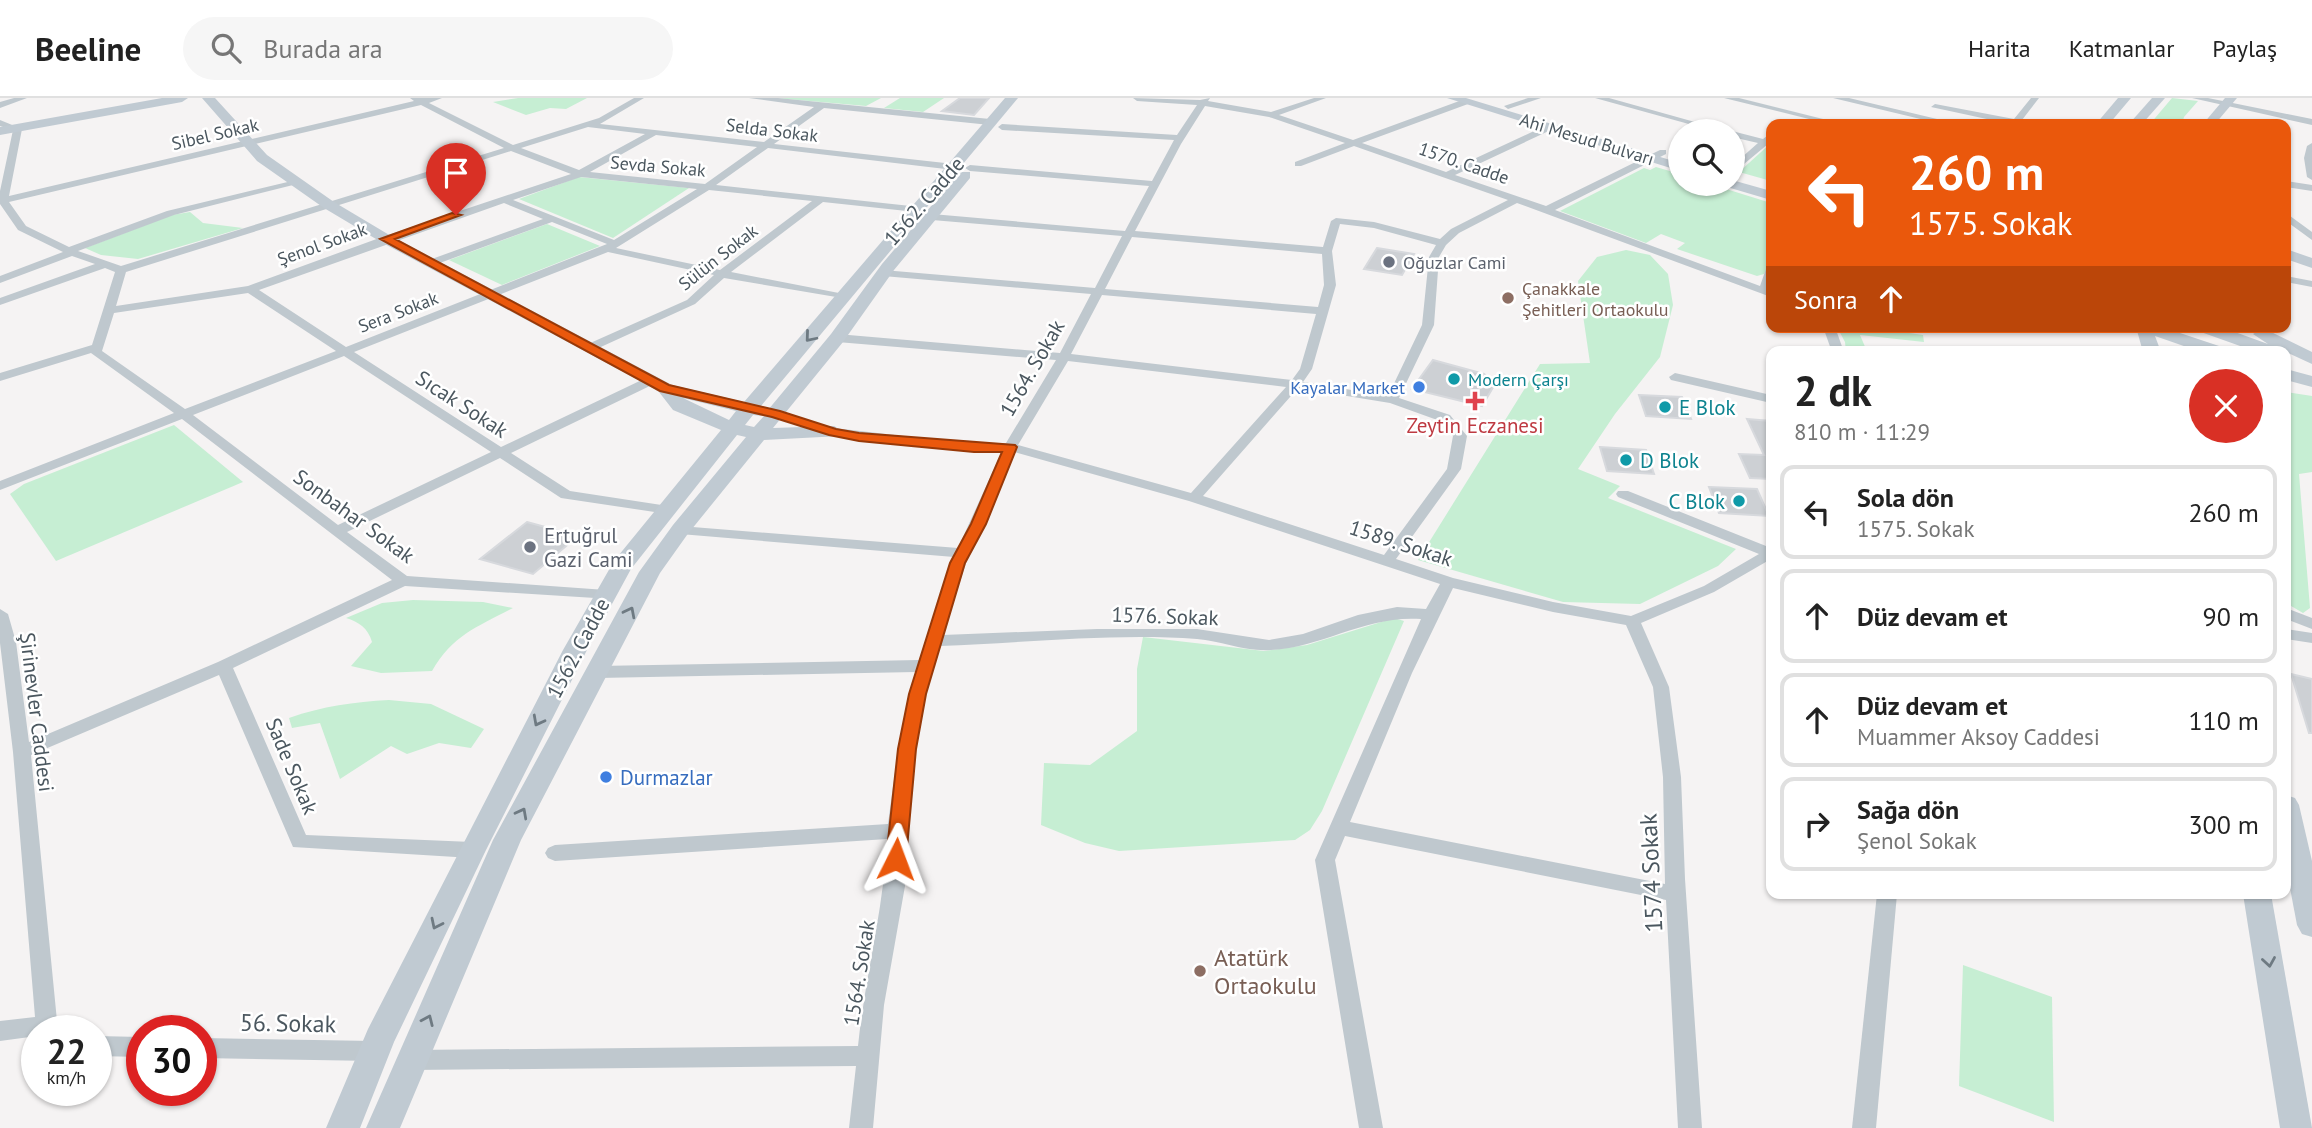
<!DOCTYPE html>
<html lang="tr">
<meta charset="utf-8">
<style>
body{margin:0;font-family:"PT Sans",sans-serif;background:#f6f6f6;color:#222;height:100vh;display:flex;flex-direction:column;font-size:26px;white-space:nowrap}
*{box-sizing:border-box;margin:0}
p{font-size:23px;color:#767676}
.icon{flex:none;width:38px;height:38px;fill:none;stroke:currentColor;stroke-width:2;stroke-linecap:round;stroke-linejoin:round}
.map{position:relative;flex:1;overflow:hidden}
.sheet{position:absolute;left:1766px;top:248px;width:525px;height:553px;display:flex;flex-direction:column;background:#fff;border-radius:14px;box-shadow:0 2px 5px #0004}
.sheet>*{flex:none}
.top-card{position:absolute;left:1766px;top:21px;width:525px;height:214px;border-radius:14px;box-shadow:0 2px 5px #0004;background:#ea580c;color:#fff;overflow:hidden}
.fabs{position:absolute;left:1668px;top:21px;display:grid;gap:14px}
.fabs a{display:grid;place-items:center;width:77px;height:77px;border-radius:50%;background:#fff;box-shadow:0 2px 5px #0004;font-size:35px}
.speed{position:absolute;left:21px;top:917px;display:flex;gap:14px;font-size:35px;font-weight:700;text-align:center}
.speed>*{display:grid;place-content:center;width:91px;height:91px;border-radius:50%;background:#fff;box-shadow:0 2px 5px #0004;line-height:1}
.speed small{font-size:18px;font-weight:400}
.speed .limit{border:10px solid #d22;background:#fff;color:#111}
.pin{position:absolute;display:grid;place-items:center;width:60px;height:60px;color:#fff;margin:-72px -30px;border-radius:50% 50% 50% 0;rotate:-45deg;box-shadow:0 0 7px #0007}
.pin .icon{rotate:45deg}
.me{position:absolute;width:77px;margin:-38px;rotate:3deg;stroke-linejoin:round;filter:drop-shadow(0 0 5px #0008)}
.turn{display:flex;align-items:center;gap:24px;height:147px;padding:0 28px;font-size:32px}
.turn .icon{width:91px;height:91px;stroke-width:2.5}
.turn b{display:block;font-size:49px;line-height:60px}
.then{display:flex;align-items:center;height:66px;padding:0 28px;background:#0003;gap:14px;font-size:26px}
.round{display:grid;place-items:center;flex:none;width:74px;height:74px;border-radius:37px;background:#f6f6f6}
.overview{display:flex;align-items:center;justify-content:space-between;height:119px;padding:0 28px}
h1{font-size:42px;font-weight:700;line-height:52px}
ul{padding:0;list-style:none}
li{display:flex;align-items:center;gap:21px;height:94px;margin:0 14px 10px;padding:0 14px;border:4px solid #e0e0e0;border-radius:14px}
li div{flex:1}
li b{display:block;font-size:26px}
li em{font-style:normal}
header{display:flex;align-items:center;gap:42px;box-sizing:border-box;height:98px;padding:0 35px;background:#fff;border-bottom:2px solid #e0e0e0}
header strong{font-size:33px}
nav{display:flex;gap:38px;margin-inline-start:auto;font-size:24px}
.search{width:490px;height:63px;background:#f6f6f6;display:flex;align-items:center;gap:18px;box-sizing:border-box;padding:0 24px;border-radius:38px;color:#767676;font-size:26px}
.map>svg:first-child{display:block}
.green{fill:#c6eed3}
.building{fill:#cdd0d4;stroke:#d7d9dd;stroke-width:2}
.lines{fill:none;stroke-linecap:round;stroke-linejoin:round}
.street{fill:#bfc8ce;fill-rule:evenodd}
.secondary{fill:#c0cad2;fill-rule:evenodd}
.oneway{stroke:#6e7a82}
.route{fill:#ea580c;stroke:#983908;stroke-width:2}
.worship-dot{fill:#6b7280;stroke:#fff;stroke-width:2.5}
.education-dot{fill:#8d6e63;stroke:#fff;stroke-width:2.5}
.culture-dot{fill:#0f9aa8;stroke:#fff;stroke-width:2.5}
.shop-dot{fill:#3f7fe0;stroke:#fff;stroke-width:2.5}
.health-dot{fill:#e0444e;stroke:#fff;stroke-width:2.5}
.labels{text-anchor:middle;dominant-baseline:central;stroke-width:5;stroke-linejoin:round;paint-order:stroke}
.far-street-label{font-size:18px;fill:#4b575f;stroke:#fff}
.far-worship-label{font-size:18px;fill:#5b616d;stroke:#fff;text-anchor:start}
.far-education-label{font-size:18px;fill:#785e54;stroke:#fff;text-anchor:start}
.far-culture-label{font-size:18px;fill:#0d838f;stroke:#fff;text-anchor:start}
.far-shop-label{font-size:18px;fill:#366cbe;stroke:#fff;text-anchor:end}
.street-label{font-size:21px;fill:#4b575f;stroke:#fff}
.culture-label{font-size:21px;fill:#0d838f;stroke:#fff;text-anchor:start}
.health-label{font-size:21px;fill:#be3a42;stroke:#fff}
.worship-label{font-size:21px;fill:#5b616d;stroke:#fff;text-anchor:start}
.shop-label{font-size:21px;fill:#366cbe;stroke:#fff;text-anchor:start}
.near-street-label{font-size:24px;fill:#4b575f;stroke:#fff}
.near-education-label{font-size:24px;fill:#785e54;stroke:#fff;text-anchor:start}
</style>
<header>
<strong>Beeline</strong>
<div class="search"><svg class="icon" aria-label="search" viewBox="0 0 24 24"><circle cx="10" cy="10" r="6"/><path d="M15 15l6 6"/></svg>Burada ara</div>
<nav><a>Harita</a><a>Katmanlar</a><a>Paylaş</a></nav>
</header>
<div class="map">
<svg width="2312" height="1030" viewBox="0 0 2312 1030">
<rect width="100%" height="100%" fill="#f5f3f3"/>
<g class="green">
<polygon points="518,0 587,0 566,11 550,10 526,17 493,4"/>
<polygon points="776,0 881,0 866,8"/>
<polygon points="900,0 944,0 923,14 884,10"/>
<polygon points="2172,0 2198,3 2184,19 2182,26 2150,26"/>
<polygon points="1771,45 1771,83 1739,74"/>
<polygon points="1656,69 1680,76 1680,86 1710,86 1771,105 1771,162 1764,176 1757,178 1677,151 1685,145 1661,136 1646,145 1560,113 1644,70 1650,72"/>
<polygon points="579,79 689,90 613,140 519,101"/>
<polygon points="190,114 203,125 243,130 138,161 101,157 85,150 172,117"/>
<polygon points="547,126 600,148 502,187 449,162"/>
<polygon points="1626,152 1650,157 1668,176 1673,207 1660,259 1615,316 1578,371 1620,388 1608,400 1736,451 1718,468 1640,506 1563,504 1418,462 1540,266 1590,265 1578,183 1597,159"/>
<polygon points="1837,229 1868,229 1923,237 1924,244 1860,237 1866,251 1863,251 1864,254 1846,254 1845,244"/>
<polygon points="2286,294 2312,298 2312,374 2299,376 2310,510 2303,515 2286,505"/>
<polygon points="174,327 243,384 56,463 10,396 24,386"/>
<path d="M 413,502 L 483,504 L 513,510 C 477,529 453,537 432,573 L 381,575 L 351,568 L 372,544 C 368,530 359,524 346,520 L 382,505 Z"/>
<polygon points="1394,520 1404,523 1322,713 1310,732 1295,742 1119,753 1085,745 1041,727 1044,665 1090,667 1137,633 1137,571 1143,539 1264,553 1307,547"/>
<path d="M 389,602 L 431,606 L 484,631 L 471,650 L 439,645 L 407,656 L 391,648 L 340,681 L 320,625 L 292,630 L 289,620 C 323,608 354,604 389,602 Z"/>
<polygon points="1963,867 2052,899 2054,1024 1959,988"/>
</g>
<g class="building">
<polygon points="960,0 989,0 974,17 942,13"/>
<polygon points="1377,150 1414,156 1402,177 1364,171"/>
<polygon points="1433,262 1484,276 1495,286 1482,308 1412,291"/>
<polygon points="1639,297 1682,299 1691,321 1646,318"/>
<polygon points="1747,321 1771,323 1771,381 1750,380 1739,356 1764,357"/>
<polygon points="1600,349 1646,352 1654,376 1607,373"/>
<polygon points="1709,389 1757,391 1769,418 1719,415"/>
<polygon points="527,424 578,438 533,476 480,461"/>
<polygon points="2291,576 2312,581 2312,635 2309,635"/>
</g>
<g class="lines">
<g class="street">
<polygon points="14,0 27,0 0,10 0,4"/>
<path d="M 410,0 L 442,0 L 429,5 L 513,47 L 599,20 L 634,0 L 644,0 L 600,26 L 764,44 L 814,9 L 749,0 L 778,0 L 990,21 L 994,24 L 990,27 L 824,10 L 774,46 L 954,66 L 959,69 L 954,72 L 768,50 L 716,87 L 920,109 L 920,113 L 916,114 L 823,104 L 731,174 L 844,196 L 850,199 L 848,201 L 724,180 L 695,206 L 592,253 L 588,252 L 588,246 L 687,202 L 714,177 L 608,154 L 354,254 L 501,349 L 648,279 L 656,279 L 656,285 L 511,355 L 570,393 L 668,408 L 675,412 L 668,416 L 561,400 L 500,360 L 347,434 L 407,478 L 606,492 L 611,493 L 614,497 L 611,501 L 405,488 L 233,570 L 306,737 L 472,744 L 479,747 L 482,752 L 479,757 L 472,760 L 293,749 L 219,577 L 31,657 L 58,933 L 37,933 L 37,938 L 0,943 L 0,923 L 35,919 L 13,654 L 0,545 L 0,511 L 8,516 L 16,544 L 29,644 L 218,564 L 392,482 L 182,321 L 0,392 L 0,383 L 174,315 L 91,255 L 0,283 L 0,275 L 92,247 L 115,174 L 105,170 L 0,207 L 0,200 L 95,166 L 72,158 L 0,185 L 0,178 L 63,154 L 18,132 L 0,106 L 0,93 L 13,32 L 0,28 L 0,22 L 22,31 L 9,98 L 414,3 ZM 421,7 L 504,50 L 121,168 L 78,153 L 174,117 L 301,85 L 296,82 L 167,113 L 69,149 L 26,128 L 9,104 ZM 588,29 L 645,36 L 579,72 L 521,50 ZM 656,37 L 757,49 L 705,86 L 590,74 ZM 511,53 L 571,76 L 382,139 L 248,188 L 116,208 L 126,174 ZM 581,79 L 697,91 L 614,142 L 513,102 ZM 709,92 L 812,103 L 720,172 L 616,150 ZM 504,105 L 543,121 L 429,162 L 429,166 L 437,166 L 552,124 L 607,146 L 346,249 L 259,192 ZM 248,195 L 336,253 L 185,311 L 102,253 L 114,215 ZM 344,258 L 491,354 L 338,427 L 193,317 Z"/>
<path d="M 1133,0 L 1200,2 L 1210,0 L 1208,3 L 1271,14 L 1314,0 L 1326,0 L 1279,17 L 1353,42 L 1462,2 L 1468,2 L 1468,6 L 1362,45 L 1446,74 L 1547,27 L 1553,27 L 1553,31 L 1455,77 L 1546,108 L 1660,52 L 1666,52 L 1666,56 L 1555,112 L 1760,188 L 1766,171 L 1771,168 L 1771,199 L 1517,105 L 1459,135 L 1446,147 L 1439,159 L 1434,227 L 1399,300 L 1450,317 L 1467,338 L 1461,371 L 1396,461 L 1453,480 L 1553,504 L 1631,518 L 1704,488 L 1759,456 L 1618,399 L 1616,396 L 1618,393 L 1628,393 L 1771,450 L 1771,461 L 1714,494 L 1641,525 L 1669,589 L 1681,679 L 1685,781 L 1702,1030 L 1678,1030 L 1666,802 L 1345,738 L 1335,762 L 1383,1030 L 1359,1030 L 1315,762 L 1421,521 C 1366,517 1324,549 1271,552 C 1246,554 1221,543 1197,541 C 1113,535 1024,545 940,548 L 925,596 L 916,651 L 906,733 L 905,788 L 884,907 L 873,1030 L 849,1030 L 856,968 L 411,972 L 403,969 L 400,962 L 403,955 L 411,952 L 858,948 C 865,878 884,811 887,741 L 555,763 L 548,760 L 545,755 L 548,750 L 555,747 L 888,726 C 895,675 900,623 916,574 L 598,580 L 590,574 L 598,568 L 919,562 L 954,459 L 680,436 L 673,432 L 680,428 L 958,450 L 1002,353 L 973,354 L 834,338 L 827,334 L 834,330 L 973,346 L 1006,345 L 1056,262 L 837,244 L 831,240 L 837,236 L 1060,255 L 1091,196 L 883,178 L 878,175 L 883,172 L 1095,190 L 1122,138 L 932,122 L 927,119 L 932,116 L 1125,133 L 1149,88 L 970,73 L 965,70 L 970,67 L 1152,83 L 1174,42 L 1002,32 L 998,29 L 1002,26 L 1177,37 L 1197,7 L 1137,3 ZM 1205,8 L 1269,19 L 1345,45 L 1295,64 L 1295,68 L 1301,68 L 1354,48 L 1508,102 L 1451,131 L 1440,141 L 1374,124 L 1336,120 L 1331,123 L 1323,149 L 1135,133 L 1181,46 ZM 1340,126 L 1374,130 L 1436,147 L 1429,159 L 1422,227 L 1388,298 L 1303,284 L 1312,271 L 1336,187 L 1332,153 ZM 1132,139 L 1322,156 L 1324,187 L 1318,209 L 1105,191 ZM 1102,197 L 1316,216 L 1300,271 L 1292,282 L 1071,256 ZM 1068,263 L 1286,289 L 1191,395 L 1018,347 ZM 1298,290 L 1390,305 L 1440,323 L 1453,338 L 1447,371 L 1384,457 L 1203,398 ZM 1014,354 L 1189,403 L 1440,486 L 1426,511 L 1397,509 L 1358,517 L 1303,536 L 1269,542 L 1197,531 L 1097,531 L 943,537 L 966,465 L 985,426 ZM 1453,490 L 1553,514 L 1626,527 L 1653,589 L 1663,679 L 1665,786 L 1350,724 L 1412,575 Z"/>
<polygon points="1528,0 1541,0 1508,11 1504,8"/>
<polygon points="1595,0 1609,0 1727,33 1714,33"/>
<polygon points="1724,0 1739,0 1843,26 1829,26"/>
<polygon points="1833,0 1849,0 1937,21 1933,24"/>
<polygon points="2031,0 2039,0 2022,22 2033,26 2010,26 1931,9 1935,6 2014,21"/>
<polygon points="2192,0 2208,0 2312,21 2312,27"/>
<polygon points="1732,33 1763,41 1771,35 1768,46 1732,76 1732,68 1758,45 1732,39"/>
<polygon points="2312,45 2312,82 2307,79 2304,60 2307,48"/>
<polygon points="2286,83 2312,87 2312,93 2286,89"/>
<polygon points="2286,115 2312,134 2312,142 2286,123"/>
<polygon points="2286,178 2312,183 2312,189 2286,184"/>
<polygon points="1823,229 1835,229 1844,254 1832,254"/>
<polygon points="1675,275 1771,297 1771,305 1671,282 1669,279"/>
<polygon points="2286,510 2312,520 2312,531 2286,521"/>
<polygon points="2286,531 2312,535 2312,545 2286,541"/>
<polygon points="1877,796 1897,796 1876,1030 1852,1030"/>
<polygon points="96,938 142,939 142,959 96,958"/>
<polygon points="201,940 374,943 382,946 385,953 382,960 374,963 201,960"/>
</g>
<g class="secondary">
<polygon points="162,0 188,0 182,4 0,37 0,29"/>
<path d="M 202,0 L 215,0 L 267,57 L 334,104 L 391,138 L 672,287 L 744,304 L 1005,0 L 1018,0 L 761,308 L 768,312 L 831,236 L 882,166 L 960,74 L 970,74 L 970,80 L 894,172 L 843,244 L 773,330 L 834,328 L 844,334 L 841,338 L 764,342 L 687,437 L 660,475 L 521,742 L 400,1030 L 366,1030 L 493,742 L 639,474 L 673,427 L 746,339 L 737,337 L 631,471 L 587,552 L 486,752 L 394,944 L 360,1030 L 326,1030 L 368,931 L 563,552 L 614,463 L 721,332 L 673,312 L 659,294 L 646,286 L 381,144 L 324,110 L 257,63 ZM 683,300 L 736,313 L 729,322 ZM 753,317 L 764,318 L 754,329 L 745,327 Z"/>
<polygon points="1447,0 1466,0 1680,65 1680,73"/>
<polygon points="2118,0 2131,0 2109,26 2096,26"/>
<polygon points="2152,0 2165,0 2142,26 2129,26"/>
<polygon points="2225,0 2237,0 2215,26 2203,26"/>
<polygon points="1732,82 1771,93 1771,102 1727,89 1725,86 1732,86"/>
<polygon points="2286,151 2312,160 2312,170 2286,161"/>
<polygon points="2136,229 2162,229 2225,250 2228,254 2201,254 2155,238 2161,254 2143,254"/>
<polygon points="2196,229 2221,229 2268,246 2253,236 2261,231 2267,232 2312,254 2312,266 2286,254 2257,254 2198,233"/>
<polygon points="2286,271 2312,278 2312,289 2286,282"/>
<polygon points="2286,697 2295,700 2299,707 2312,763 2312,839 2302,836 2297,827 2286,769"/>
<polygon points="2243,796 2271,796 2312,1030 2280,1030"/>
</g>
</g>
<defs><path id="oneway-chevron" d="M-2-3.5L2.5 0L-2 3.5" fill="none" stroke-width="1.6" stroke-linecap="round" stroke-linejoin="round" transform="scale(1.75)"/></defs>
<g class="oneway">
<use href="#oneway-chevron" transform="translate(810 239) rotate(130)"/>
<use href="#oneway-chevron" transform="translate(630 514) rotate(-63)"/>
<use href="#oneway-chevron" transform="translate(538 623) rotate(118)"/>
<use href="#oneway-chevron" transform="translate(522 715) rotate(-62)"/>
<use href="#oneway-chevron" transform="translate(436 826) rotate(116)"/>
<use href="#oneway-chevron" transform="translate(2269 864) rotate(81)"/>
<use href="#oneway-chevron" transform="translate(428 922) rotate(-66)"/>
</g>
<polygon class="route" points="452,115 461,117 395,141 669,287 780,313 836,331 859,335 1015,347 1017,349 986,426 965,465 926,596 916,651 906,761 903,766 896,768 889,766 886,761 898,651 909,596 950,465 971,426 1002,354 974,354 859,343 829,337 772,319 660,293 380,141"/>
<g class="worship-dot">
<circle cx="1389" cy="164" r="7"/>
<circle cx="530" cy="449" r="7"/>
</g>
<g class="education-dot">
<circle cx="1508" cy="200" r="7"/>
<circle cx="1200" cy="873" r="7"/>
</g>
<g class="culture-dot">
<circle cx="1454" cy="281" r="7"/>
<circle cx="1665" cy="309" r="7"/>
<circle cx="1626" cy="362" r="7"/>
<circle cx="1739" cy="403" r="7"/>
</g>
<g class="shop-dot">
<circle cx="1419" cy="289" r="7"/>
<circle cx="606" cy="679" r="7"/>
</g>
<path class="health-dot" d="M1471.5 292.5h7v7h7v7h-7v7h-7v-7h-7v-7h7z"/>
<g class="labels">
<g class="far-street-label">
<text transform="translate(772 32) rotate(7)">Selda Sokak</text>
<text transform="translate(215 36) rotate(-13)">Sibel Sokak</text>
<text transform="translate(1587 41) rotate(17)">Ahi Mesud Bulvarı</text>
<text transform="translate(1464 65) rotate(19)">1570. Cadde</text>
<text transform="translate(658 68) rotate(5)">Sevda Sokak</text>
<text transform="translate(322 146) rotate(-20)">Şenol Sokak</text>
<text transform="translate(718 159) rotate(-38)">Sülün Sokak</text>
<text transform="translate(398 214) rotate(-21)">Sera Sokak</text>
</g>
<g class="far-worship-label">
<text x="1403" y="164">Oğuzlar Cami</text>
</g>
<g class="far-education-label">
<text x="1522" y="190">Çanakkale<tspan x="1522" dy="21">Şehitleri Ortaokulu</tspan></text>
</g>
<g class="far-culture-label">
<text x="1468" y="281">Modern Çarşı</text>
</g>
<g class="far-shop-label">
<text x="1405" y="289">Kayalar Market</text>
</g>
<g class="street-label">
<text transform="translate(924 103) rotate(-49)">1562. Cadde</text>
<text transform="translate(1032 270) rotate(-60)">1564. Sokak</text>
<text transform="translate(462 306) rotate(33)">Sıcak Sokak</text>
<text transform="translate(354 418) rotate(36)">Sonbahar Sokak</text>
<text transform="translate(1401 445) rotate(18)">1589. Sokak</text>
<text transform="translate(1165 518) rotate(2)">1576. Sokak</text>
<text transform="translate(578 550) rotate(-62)">1562. Cadde</text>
<text transform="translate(37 614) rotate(83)">Şirinevler Caddesi</text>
<text transform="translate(292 668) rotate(67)">Sade Sokak</text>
<text transform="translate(859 875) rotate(-81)">1564. Sokak</text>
</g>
<g class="culture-label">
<text x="1679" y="309">E Blok</text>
<text x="1640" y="362">D Blok</text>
<text x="1725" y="403" text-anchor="end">C Blok</text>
</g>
<g class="health-label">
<text x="1475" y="327">Zeytin Eczanesi</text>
</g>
<g class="worship-label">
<text x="544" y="437">Ertuğrul<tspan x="544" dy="24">Gazi Cami</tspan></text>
</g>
<g class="shop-label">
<text x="620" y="679">Durmazlar</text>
</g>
<g class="near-street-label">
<text transform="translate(1651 775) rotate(-93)">1574 Sokak</text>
<text transform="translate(288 925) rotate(1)">56. Sokak</text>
</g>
<g class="near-education-label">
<text x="1214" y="859">Atatürk<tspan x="1214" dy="28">Ortaokulu</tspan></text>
</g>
</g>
</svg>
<div class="fabs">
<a><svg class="icon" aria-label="search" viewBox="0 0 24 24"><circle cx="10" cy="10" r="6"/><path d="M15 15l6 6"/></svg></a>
</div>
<div class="speed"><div>22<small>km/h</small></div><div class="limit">30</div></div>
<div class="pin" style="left:456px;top:117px;background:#d93025"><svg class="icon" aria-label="arrive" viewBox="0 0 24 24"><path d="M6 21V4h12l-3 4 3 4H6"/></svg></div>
<svg class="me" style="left:896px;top:761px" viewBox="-20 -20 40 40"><path d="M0-17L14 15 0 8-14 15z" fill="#ea580c" stroke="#fff" stroke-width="4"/></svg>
<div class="top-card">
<div class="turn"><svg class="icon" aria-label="left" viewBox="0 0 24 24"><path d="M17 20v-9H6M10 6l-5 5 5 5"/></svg><div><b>260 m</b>1575. Sokak</div></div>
<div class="then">Sonra<svg class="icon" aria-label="ahead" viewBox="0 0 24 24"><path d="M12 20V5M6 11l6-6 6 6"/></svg></div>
</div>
<section class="sheet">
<div class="overview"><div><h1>2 dk</h1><p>810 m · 11:29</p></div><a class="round" style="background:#d93025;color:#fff"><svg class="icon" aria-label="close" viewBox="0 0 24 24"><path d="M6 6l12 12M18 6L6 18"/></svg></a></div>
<ul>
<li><svg class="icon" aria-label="left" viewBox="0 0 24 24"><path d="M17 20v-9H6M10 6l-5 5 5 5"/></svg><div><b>Sola dön</b><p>1575. Sokak</p></div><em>260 m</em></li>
<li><svg class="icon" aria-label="ahead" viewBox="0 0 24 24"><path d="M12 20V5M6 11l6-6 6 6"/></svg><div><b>Düz devam et</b></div><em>90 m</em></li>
<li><svg class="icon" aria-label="ahead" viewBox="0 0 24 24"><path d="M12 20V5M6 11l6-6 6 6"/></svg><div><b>Düz devam et</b><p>Muammer Aksoy Caddesi</p></div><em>110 m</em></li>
<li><svg class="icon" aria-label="right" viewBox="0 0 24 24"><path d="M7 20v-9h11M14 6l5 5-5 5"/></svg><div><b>Sağa dön</b><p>Şenol Sokak</p></div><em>300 m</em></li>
</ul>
</section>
</div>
